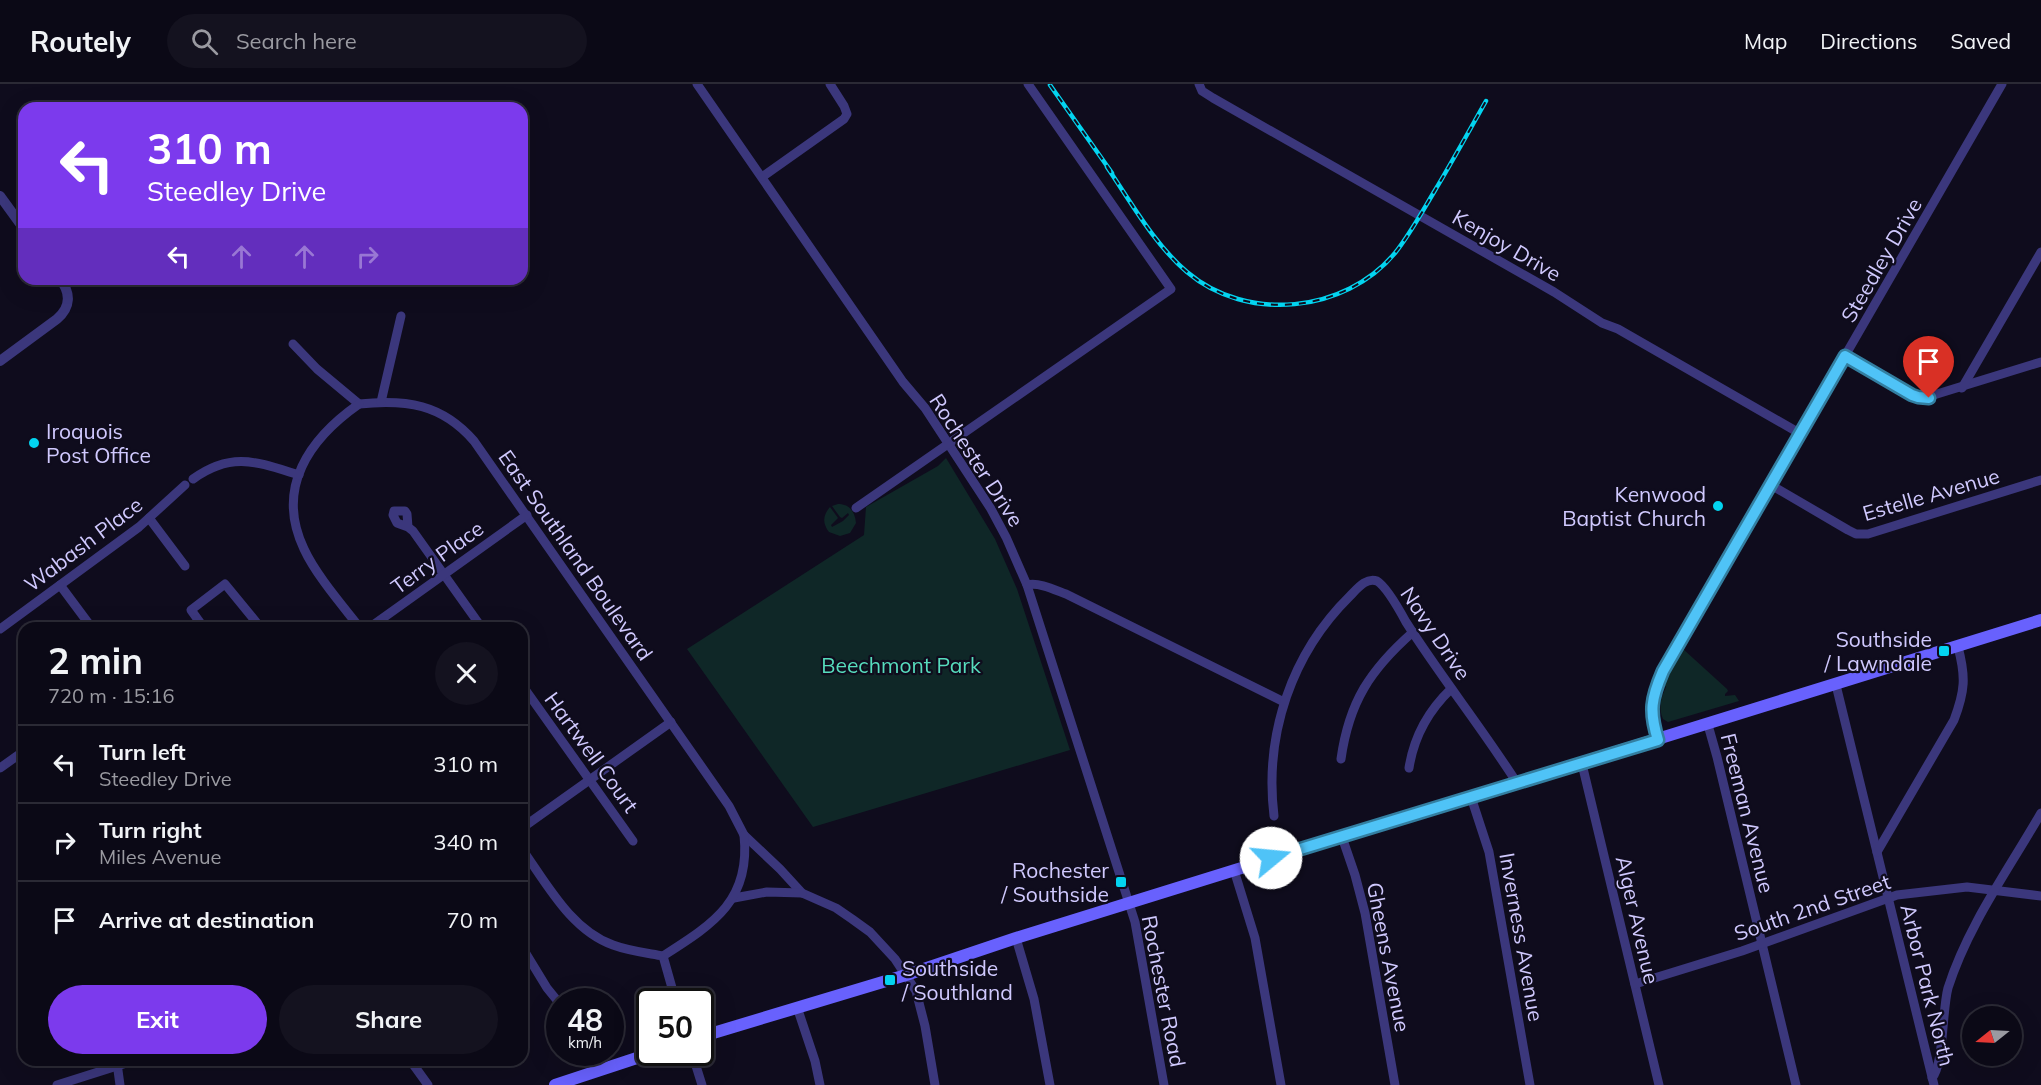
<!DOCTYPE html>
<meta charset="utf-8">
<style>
body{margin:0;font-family:Mulish,sans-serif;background:#14121f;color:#f1f3f6;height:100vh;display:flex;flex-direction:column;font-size:22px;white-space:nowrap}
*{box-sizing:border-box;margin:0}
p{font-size:20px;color:#9a9aa1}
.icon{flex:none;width:33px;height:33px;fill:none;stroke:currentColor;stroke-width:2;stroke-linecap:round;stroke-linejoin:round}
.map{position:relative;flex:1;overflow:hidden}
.details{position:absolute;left:18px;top:538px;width:510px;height:444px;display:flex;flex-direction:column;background:#0b0916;border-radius:18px;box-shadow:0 6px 24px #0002,0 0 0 2px #2b2a35}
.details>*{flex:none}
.banner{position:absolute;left:18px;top:18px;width:510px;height:183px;border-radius:18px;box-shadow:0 6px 24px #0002,0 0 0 2px #2b2a35;background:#7c3aed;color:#fff;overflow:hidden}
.needle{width:39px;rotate:252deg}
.buttons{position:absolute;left:1962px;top:922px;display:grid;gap:12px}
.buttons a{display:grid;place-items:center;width:60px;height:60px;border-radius:50%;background:#0b0916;box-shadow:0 6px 24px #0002,0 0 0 2px #2b2a35;font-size:30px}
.speed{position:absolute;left:546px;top:904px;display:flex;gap:12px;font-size:30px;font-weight:700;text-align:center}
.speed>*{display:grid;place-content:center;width:78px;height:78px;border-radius:50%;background:#0b0916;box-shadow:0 6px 24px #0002,0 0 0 2px #2b2a35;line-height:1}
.speed small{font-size:15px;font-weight:400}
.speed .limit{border:3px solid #111;border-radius:9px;background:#fff;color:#111}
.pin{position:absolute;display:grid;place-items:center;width:51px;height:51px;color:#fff;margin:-62px -26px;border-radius:50% 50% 50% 0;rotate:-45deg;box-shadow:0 0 6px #0007}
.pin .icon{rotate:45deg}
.me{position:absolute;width:66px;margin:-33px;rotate:73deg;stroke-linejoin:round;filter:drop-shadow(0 0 4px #0008)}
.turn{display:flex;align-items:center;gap:21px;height:126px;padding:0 30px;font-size:27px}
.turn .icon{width:78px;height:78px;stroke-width:2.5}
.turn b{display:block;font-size:42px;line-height:51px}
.lanes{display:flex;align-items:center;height:57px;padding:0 30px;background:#0003;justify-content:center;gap:30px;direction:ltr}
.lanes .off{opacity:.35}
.round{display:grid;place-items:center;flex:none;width:63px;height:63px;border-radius:32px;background:#14121f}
.head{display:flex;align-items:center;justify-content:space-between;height:102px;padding:0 30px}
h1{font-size:36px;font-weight:700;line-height:45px}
.action{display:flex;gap:12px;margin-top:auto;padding:12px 30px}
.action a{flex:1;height:69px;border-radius:36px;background:#7c3aed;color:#fff;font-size:24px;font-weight:700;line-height:69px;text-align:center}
.action a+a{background:#14121f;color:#f1f3f6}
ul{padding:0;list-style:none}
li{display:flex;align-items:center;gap:18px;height:78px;padding:0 30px;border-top:2px solid #2b2a35}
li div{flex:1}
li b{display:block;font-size:22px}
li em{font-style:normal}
header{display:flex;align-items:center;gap:36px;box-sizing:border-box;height:84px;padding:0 30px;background:#0b0916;border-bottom:2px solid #2b2a35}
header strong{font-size:28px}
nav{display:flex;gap:33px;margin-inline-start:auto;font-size:21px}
.search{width:420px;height:54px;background:#14121f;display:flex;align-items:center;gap:15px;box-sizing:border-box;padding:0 21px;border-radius:33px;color:#9a9aa1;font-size:22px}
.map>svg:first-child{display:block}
.green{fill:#0f2727}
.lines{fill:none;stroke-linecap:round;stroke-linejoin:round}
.minor{stroke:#3b377c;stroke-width:9}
.tertiary{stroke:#3b377c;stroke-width:10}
.secondary{stroke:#6861fd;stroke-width:12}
.rail-casing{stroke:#03d4f0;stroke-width:4.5}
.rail{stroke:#0f0c1d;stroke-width:2;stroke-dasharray:7;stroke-linecap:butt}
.route-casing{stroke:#337fa1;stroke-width:15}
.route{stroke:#4fc3f7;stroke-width:10}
.poi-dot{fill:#03d4f0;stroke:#0f0c1d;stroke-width:2}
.labels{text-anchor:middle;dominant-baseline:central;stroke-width:4.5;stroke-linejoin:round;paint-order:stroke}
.street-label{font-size:21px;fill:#d0c9fe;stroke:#0f0c1d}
.poi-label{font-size:21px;fill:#d0c9fe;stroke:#0f0c1d;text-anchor:end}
.park-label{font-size:21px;fill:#57dcbd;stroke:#0f0c1d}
</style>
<header>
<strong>Routely</strong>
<div class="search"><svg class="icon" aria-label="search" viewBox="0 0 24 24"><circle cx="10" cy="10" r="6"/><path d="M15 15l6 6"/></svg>Search here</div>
<nav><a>Map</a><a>Directions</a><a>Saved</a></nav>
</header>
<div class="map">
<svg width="2041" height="1001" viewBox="0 0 2041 1001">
<rect width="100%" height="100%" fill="#0f0c1d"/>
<g class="green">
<polygon points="946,374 995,455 1017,505 1070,666 813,743 687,565 864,451 866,423 938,382"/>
<path d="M 838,420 C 850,420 855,428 856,439 L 850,449 L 840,452 L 829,448 C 822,439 823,431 830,423 L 838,434 L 831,441 L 832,443 L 843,437 L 849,431 L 848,429 L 842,434 L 840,433 L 832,422 Z"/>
<path d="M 1683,565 L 1727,605 L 1728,607 L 1725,610 L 1725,612 L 1735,611 L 1739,617 L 1668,638 L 1663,635 C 1658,623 1661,614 1666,603 L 1664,601 L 1659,614 L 1658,631 L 1658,611 Z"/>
</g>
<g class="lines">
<g class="minor">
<polyline points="697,0 903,298 925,324 991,425 1006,453 1027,501 1135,838 1164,1001"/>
<polyline points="1199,0 1202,7 1213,14 1554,208 1602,239 1618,245 1801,350"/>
<polyline points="762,93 844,35 847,30 844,22 830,0"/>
<path d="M 293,260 L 317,285 L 359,320 C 406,315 442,320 474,357 L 729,722 L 744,751 L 780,785 L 802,809 L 836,824 L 852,835 L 870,848 L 895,875 L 916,907 L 925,942 L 935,1001"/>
<polyline points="1845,272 1912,311 1924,314 2041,278"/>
<polyline points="1962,304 2041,168"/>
<polyline points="381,318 401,232"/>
<path d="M 359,320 C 309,355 275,404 304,465 C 316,491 342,521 360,544"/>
<path d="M 193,395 C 232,367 257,378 299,391"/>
<polyline points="1771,401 1848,446 1856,450 1868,450 2041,396"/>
<polyline points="856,424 1171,205 1028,0"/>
<polyline points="149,434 185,482"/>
<polyline points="408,443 407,430 405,427 394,427 393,431 397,439 408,443 413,447 482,544"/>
<polyline points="60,501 92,544"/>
<path d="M 1027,501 C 1039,498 1055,506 1066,510 L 1284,618"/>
<polyline points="204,544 191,526 225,500 261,544"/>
<polyline points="369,544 527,431"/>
<polyline points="0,545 139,443 185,401"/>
<polyline points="522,601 633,757"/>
<polyline points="1836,601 1934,1001"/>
<polyline points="1708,641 1717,673 1796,1001"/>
<path d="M 1658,656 C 1649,627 1651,615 1663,587 L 2002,0"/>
<path d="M 1341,675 C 1349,618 1370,586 1413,548"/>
<polyline points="1582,680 1659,1001"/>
<polyline points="0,684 24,667"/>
<path d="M 1409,684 C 1414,652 1428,627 1451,605"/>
<polyline points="1471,713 1489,768 1530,1001"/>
<path d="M 1274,732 C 1264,650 1292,569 1350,512 C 1357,505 1366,493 1377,497 C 1387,503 1400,527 1406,538 C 1441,593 1482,644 1517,699"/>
<polyline points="522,744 671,638"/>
<polyline points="1342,753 1355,791 1365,829 1395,1001"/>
<path d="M 522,765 C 547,800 571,846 613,861 C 629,867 647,869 663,872 L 676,918"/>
<path d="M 1877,768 L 1954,636 C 1965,607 1966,593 1958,563"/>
<polyline points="1234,786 1255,854 1281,1001"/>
<polyline points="734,814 767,808 802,809"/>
<polyline points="1016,854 1034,915 1050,1001"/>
<polyline points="522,863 547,904 560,920"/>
<path d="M 663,872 C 713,840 751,817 744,751"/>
<polyline points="1635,900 1742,867 1897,811 1967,803 2041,812"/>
<polyline points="797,923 815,977 820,1001"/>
<polyline points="592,969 599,986"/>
<polyline points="692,969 702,1001"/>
<polyline points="410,976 428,1001"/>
<polyline points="117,979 120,1001"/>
<path d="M 1932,994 C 1944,980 1942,926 1948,904 C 1968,841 2009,785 2041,729"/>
<polyline points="57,1001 136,976"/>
</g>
<g class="tertiary">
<polyline points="0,112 24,145"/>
<path d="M 0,277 L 57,235 C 71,223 71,209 60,195"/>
</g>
<g class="secondary">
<polyline points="700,953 906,891 1016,854 2041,536"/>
<polyline points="555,1001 652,969"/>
</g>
<g class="rail-casing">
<g id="rail">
<polyline points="1050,1 1112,89"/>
<path d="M 1107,83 C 1131,118 1154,160 1187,188 C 1247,239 1345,229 1395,169 C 1410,150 1422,128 1434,108 C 1452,78 1469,47 1486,17"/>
</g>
</g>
<use href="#rail" class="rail"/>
</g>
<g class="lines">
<g class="route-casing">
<path id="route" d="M 1271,774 L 1658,656 C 1649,627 1651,615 1663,587 L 1845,272 L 1912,311 L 1918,313 L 1929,314"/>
</g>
<use href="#route" class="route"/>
</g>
<g class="poi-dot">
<circle cx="34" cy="359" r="6"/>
<circle cx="1718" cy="422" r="6"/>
<rect x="1938" y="561" width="12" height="12" rx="3"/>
<rect x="1115" y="792" width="12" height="12" rx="3"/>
<rect x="884" y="890" width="12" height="12" rx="3"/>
</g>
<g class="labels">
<g class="street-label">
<text transform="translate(1507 161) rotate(30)">Kenjoy Drive</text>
<text transform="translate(1881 176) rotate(-60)">Steedley Drive</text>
<text transform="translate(977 376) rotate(57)">Rochester Drive</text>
<text transform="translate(1931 410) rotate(-16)">Estelle Avenue</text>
<text transform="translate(83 460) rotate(-37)">Wabash Place</text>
<text transform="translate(576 471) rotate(55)">East Southland Boulevard</text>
<text transform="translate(437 473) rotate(-36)">Terry Place</text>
<text transform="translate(1436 549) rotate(56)">Navy Drive</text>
<text transform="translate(592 668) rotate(54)">Hartwell Court</text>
<text transform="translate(1748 729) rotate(76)">Freeman Avenue</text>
<text transform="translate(1812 823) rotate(-19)">South 2nd Street</text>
<text transform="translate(1638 836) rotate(77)">Alger Avenue</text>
<text transform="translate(1522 853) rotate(80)">Inverness Avenue</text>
<text transform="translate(1389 873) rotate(79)">Gheens Avenue</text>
<text transform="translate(1928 901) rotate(76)">Arbor Park North</text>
<text transform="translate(1164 907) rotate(79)">Rochester Road</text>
</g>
<g class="poi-label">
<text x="46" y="347" text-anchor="start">Iroquois<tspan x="46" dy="24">Post Office</tspan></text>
<text x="1706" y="410">Kenwood<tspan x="1706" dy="24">Baptist Church</tspan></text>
<text x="1932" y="555">Southside<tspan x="1932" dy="24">/ Lawndale</tspan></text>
<text x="1109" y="786">Rochester<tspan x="1109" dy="24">/ Southside</tspan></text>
<text x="902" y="884" text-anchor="start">Southside<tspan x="902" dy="24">/ Southland</tspan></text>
</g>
<g class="park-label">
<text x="901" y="581">Beechmont Park</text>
</g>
</g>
</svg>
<div class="buttons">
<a><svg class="needle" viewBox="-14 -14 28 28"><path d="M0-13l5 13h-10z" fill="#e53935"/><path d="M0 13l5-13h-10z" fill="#9a9aa1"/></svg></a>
</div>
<div class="speed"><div>48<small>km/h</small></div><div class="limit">50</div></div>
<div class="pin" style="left:1929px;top:314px;background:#d93025"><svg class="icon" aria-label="arrive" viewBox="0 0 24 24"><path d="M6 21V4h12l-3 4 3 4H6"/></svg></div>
<svg class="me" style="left:1271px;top:774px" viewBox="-20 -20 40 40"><circle r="19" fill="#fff"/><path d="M0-13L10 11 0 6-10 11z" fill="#4fc3f7"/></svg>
<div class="banner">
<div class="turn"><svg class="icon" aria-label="left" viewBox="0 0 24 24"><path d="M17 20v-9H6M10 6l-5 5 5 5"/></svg><div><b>310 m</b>Steedley Drive</div></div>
<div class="lanes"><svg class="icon" aria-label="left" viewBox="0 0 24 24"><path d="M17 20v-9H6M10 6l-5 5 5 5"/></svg><svg class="icon off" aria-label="ahead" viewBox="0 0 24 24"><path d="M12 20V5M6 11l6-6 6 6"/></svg><svg class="icon off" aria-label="ahead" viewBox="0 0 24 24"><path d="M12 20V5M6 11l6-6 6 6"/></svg><svg class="icon off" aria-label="right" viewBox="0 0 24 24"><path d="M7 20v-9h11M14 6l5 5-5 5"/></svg></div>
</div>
<section class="details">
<div class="head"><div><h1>2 min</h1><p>720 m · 15:16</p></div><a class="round"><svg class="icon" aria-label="close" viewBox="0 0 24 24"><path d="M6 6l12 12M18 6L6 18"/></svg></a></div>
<ul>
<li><svg class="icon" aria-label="left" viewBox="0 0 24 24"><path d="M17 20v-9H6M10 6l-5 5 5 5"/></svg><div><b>Turn left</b><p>Steedley Drive</p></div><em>310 m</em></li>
<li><svg class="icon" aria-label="right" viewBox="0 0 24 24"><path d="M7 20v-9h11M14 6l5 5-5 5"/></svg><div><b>Turn right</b><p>Miles Avenue</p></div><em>340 m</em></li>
<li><svg class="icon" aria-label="arrive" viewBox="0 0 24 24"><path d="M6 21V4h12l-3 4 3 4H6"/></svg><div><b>Arrive at destination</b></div><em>70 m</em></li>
</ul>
<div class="action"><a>Exit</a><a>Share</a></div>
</section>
</div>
